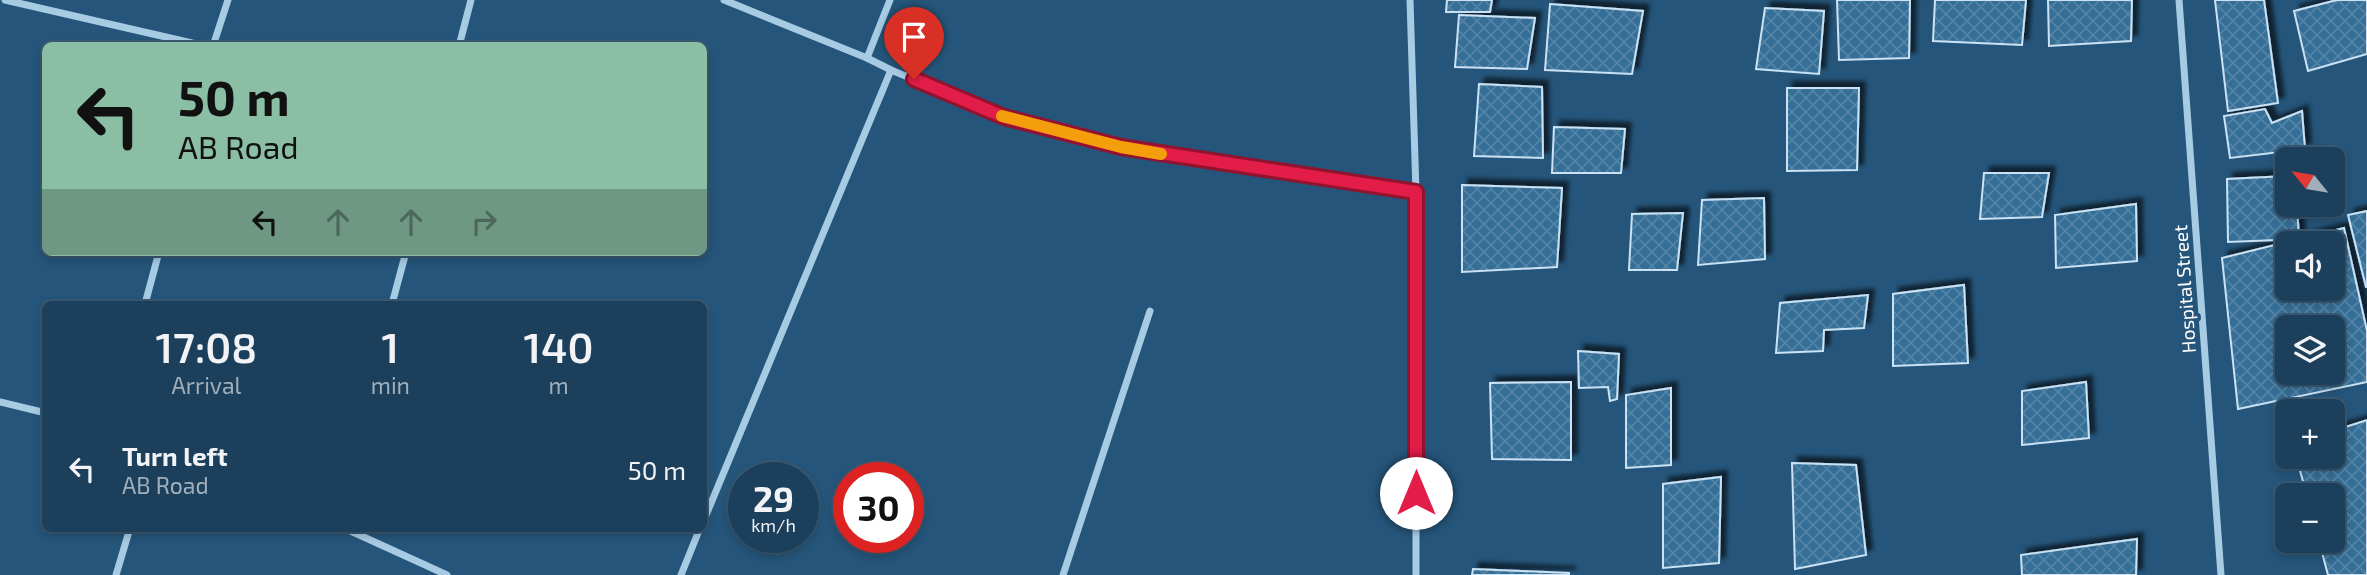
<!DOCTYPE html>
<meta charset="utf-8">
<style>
body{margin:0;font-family:"Exo 2",sans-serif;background:#294b65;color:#f1f3f6;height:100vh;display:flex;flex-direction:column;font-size:26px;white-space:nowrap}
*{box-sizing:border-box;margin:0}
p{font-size:23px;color:#a0afbb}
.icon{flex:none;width:38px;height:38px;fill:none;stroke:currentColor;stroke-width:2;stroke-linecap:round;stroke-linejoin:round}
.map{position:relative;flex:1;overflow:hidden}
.details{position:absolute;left:42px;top:301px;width:665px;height:231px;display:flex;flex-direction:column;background:#1c405c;border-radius:10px;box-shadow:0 4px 10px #0003,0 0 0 2px #3a5972}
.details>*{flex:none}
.hud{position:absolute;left:42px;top:42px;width:665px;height:214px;border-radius:10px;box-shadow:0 4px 10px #0003,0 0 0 2px #3a5972;background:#8abfa5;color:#111;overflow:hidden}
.needle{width:46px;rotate:300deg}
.tools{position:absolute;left:2275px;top:147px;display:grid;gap:14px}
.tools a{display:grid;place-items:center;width:70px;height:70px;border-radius:10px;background:#1c405c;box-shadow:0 4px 10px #0003,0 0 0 2px #3a5972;font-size:35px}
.speed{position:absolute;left:728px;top:462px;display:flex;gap:14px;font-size:35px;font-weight:700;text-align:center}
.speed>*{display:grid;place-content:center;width:91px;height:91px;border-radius:50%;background:#1c405c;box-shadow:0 4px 10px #0003,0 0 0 2px #3a5972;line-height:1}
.speed small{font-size:18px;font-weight:400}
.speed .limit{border:10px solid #d22;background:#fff;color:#111}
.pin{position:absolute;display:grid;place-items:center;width:60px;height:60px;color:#fff;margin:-72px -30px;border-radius:50% 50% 50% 0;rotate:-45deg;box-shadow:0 0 7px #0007}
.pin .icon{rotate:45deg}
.me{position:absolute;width:77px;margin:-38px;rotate:0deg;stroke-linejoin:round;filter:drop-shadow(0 0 5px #0008)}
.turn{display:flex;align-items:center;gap:24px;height:147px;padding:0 21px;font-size:32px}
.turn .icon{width:91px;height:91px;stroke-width:2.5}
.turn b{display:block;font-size:49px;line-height:60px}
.lanes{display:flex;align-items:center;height:66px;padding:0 21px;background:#0003;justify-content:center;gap:35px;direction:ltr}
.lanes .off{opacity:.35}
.eta{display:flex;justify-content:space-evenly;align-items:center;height:119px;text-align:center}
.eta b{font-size:42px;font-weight:600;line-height:49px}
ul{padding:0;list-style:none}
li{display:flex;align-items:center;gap:21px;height:98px;padding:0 21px}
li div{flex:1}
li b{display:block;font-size:26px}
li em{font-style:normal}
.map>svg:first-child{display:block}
.building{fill:url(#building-cross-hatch);stroke:#cae2f3;stroke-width:2;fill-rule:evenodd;filter:url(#shadow)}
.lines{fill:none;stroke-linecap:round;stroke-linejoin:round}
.minor{stroke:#a8cbe4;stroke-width:7}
.route-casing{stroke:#92132f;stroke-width:18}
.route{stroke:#e11d48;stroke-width:12}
.slow{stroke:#f59e0b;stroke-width:12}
.labels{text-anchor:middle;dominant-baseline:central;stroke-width:7;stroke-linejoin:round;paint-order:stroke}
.street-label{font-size:19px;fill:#fff;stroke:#25557a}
</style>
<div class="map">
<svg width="2367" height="575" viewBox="0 0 2367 575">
<defs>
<pattern id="building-cross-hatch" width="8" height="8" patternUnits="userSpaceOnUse" patternTransform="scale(1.75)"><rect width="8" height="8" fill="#356e96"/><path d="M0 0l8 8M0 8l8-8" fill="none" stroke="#5384a6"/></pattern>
<filter id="shadow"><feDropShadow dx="6" dy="-6" stdDeviation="2" flood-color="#0009"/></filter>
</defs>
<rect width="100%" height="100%" fill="#25557a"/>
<g class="building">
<polygon points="1447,0 1492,0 1490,12 1446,12"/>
<polygon points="1837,0 1910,0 1909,58 1839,60"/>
<polygon points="1935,0 2026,0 2022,45 1933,41"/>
<polygon points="2048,0 2132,0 2131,41 2049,46"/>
<polygon points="2215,0 2264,0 2278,103 2228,111"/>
<polygon points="2337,0 2367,0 2367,54 2308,71 2294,11"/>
<polygon points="1550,4 1643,11 1632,74 1545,70"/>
<polygon points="1765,8 1824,11 1819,74 1756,69"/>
<polygon points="1459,15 1535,18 1527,69 1455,67"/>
<polygon points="1479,84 1542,87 1543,158 1474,156"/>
<polygon points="1787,88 1859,88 1857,170 1787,171"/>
<polygon points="2265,109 2272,123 2302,111 2305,149 2230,158 2224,116"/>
<polygon points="1554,127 1625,129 1621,173 1552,173"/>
<polygon points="1984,173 2049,173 2042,217 1980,219"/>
<polygon points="2287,176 2287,205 2297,205 2299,239 2228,242 2227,179"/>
<polygon points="1462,185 1562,188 1557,267 1462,272"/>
<polygon points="1764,198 1765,259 1698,265 1702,200"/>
<polygon points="2136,204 2137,261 2056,268 2055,215"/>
<polygon points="2367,211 2367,287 2366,287 2348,215"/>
<polygon points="1683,213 1677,270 1629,270 1632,214"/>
<path d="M 2344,228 L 2367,331 L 2367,382 L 2238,409 L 2222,258 ZM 2287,243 L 2333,243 L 2333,289 L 2287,289 ZM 2287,327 L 2333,327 L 2333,373 L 2287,373 Z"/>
<polygon points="1964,285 1968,363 1893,366 1893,294"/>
<polygon points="1868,295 1864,328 1824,330 1823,351 1776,353 1780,303"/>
<polygon points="1578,351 1619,354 1617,399 1610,401 1608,387 1579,388"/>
<polygon points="1571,382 1571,460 1492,459 1490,383"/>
<polygon points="2086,382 2089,438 2022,445 2022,391"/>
<polygon points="1671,388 1671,465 1626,468 1626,395"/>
<polygon points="2367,420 2367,575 2328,575 2319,541 2333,541 2333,495 2307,495 2296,457 2333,457 2333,431"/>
<polygon points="1792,463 1856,465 1866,555 1795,569"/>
<polygon points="1721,477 1719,563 1663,568 1663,484"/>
<polygon points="2137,539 2136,575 2022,575 2021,555"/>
<polygon points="1473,569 1569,573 1569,575 1472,575"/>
</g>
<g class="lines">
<g class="minor">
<polyline points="5,0 205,46"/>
<polyline points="724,0 867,58 891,70 1004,117 1121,147 1416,192"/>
<polyline points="1410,0 1416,192 1416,575"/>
<polyline points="2179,0 2221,575"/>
<polyline points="213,46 228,0"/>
<polyline points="459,46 471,0"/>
<polyline points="867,58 890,0"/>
<polyline points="145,304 159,252"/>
<polyline points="392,304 406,252"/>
<polyline points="0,402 46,413"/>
<polyline points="704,520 891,70"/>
<polyline points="344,528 447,575"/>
<polyline points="116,575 130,528"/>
<polyline points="681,575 700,528"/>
<polyline points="1063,575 1150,311"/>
</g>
</g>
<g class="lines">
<g class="route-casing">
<polyline id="route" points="914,79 1004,117 1121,147 1416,192 1416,493"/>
</g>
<use href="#route" class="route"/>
<polyline class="slow" points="1002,116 1121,147 1161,154"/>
</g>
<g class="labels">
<g class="street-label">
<text transform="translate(2184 289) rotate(-94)">Hospital Street</text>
</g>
</g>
</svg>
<div class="tools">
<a><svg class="needle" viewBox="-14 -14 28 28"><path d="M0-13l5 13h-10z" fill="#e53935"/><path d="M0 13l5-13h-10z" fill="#a0afbb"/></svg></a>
<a><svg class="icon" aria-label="sound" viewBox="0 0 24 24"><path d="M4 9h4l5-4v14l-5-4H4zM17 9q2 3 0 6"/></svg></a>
<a><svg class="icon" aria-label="layers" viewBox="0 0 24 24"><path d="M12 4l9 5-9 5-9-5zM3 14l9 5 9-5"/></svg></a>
<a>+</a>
<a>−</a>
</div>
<div class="speed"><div>29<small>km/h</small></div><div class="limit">30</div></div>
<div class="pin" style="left:914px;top:79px;background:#d93025"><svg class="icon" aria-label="arrive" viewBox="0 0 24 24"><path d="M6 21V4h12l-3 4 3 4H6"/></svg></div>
<svg class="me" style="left:1416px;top:493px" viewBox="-20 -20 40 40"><circle r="19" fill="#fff"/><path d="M0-13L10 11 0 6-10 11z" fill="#e11d48"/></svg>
<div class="hud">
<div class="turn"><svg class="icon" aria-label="left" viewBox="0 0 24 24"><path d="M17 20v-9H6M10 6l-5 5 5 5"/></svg><div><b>50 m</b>AB Road</div></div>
<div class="lanes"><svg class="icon" aria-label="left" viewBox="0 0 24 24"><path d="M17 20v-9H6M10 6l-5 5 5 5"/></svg><svg class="icon off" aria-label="ahead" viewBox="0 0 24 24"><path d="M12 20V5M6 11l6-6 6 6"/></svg><svg class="icon off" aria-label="ahead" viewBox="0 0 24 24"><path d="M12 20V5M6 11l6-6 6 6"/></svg><svg class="icon off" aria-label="right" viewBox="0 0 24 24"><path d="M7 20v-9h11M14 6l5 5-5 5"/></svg></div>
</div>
<section class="details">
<div class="eta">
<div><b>17:08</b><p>Arrival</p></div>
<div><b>1</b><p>min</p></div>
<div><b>140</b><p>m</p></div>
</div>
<ul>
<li><svg class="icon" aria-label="left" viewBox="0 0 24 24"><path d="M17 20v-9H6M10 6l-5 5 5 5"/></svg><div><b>Turn left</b><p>AB Road</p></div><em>50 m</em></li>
</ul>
</section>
</div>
